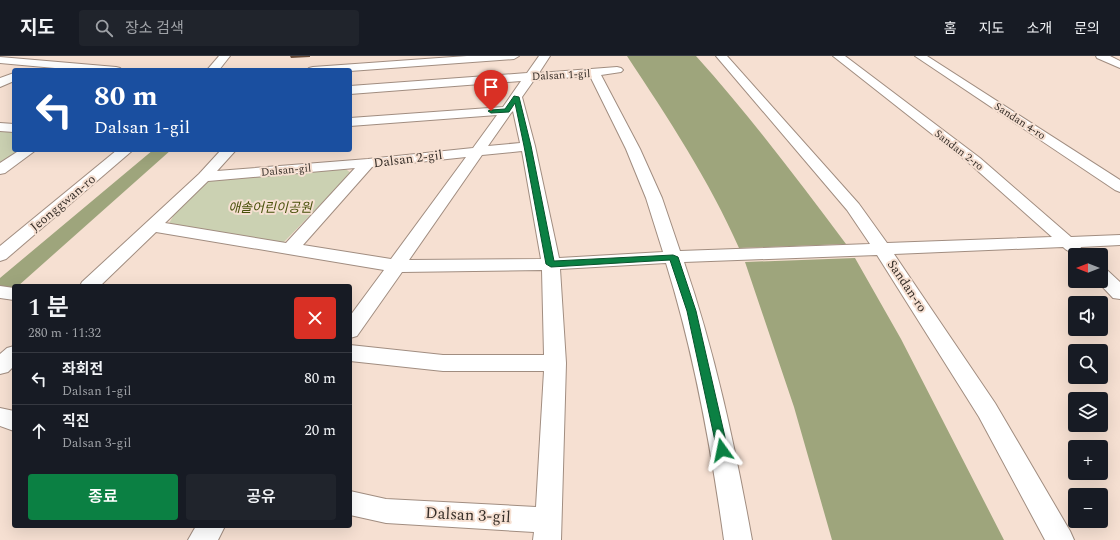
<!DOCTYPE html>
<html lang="ko">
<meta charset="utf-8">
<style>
body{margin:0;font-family:Spectral,"Noto Sans KR",serif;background:#20242c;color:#f1f3f6;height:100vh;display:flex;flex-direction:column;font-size:15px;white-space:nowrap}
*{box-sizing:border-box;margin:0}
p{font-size:13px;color:#9ea1a6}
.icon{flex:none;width:22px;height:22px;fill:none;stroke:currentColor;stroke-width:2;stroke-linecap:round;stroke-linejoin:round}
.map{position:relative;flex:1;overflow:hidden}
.drawer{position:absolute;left:12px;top:228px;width:340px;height:244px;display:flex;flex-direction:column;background:#171b24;border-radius:4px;box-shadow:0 4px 16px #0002}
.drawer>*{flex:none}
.top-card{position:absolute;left:12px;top:12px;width:340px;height:84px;border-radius:4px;box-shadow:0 4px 16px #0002;background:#1a4fa0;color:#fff;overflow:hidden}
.needle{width:26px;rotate:270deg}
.controls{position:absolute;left:1068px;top:192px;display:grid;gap:8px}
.controls a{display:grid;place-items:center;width:40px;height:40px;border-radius:4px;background:#171b24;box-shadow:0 4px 16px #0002;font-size:20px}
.pin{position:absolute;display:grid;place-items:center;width:34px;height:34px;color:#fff;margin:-41px -17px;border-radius:50% 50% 50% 0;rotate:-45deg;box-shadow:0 0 4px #0007}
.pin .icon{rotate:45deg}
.me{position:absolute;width:44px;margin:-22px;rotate:348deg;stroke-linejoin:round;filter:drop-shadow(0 0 3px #0008)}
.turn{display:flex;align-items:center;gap:14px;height:84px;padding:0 16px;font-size:18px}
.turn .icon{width:52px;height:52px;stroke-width:2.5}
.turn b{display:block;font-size:28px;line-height:34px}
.round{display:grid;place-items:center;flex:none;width:42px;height:42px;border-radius:4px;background:#20242c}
.headline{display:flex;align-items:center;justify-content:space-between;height:68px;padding:0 16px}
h1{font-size:24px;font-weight:600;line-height:30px}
.cta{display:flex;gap:8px;margin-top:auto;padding:8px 16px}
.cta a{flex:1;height:46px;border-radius:4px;background:#0b8043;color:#fff;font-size:16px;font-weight:600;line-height:46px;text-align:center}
.cta a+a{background:#20242c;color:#f1f3f6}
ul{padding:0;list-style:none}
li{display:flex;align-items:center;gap:12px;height:52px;padding:0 16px;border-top:1px solid #363941}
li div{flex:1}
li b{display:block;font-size:15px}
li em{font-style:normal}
header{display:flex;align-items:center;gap:24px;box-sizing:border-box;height:56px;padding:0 20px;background:#171b24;border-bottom:1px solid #363941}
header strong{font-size:19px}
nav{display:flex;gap:22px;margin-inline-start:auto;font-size:14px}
.search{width:280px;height:36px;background:#20242c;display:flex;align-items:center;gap:10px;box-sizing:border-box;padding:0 14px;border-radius:4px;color:#9ea1a6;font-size:15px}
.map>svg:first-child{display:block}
.green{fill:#cbd1b2}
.forest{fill:#9ea57c}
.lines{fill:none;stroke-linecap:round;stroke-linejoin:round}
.minor-casing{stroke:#a18d80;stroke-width:2}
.minor{fill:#fff;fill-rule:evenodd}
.wall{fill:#6c4e3a}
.route{fill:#0b8043;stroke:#07532c}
.labels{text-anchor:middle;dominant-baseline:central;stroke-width:4;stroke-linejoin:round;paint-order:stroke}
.far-street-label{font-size:11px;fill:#362e28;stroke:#f6e0d2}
.street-label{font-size:13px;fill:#362e28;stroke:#f6e0d2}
.park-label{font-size:13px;font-style:italic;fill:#48500a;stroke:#f6e0d2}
.near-street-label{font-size:16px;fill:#362e28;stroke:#f6e0d2}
</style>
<header>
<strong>지도</strong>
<div class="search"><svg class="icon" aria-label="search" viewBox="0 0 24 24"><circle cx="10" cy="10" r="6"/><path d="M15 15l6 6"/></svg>장소 검색</div>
<nav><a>홈</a><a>지도</a><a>소개</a><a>문의</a></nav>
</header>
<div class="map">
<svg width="1120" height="484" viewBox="0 0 1120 484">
<rect width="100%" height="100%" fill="#f6e0d2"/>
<g class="green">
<polygon points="0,75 14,76 14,94 25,94 0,111"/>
<polygon points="343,111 351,117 282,188 168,169 179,150 206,124"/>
</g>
<g class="forest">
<path d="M 627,0 L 696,0 C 750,60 798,124 846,188 L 739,192 C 709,124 668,62 627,0 Z"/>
<polygon points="153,94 171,94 18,230 14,230 14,233 0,236 0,222"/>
<polygon points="855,202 901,283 1004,484 832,484 794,351 745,206"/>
</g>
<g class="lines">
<g class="minor-casing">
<g id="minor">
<polygon points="219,0 230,0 219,14 207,14"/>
<polygon points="467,0 519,0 514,3 350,15 307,14 309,12 313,11"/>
<path d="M 539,0 L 550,0 L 539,17 L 617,11 L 621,12 L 623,14 L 621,16 L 601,19 L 640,93 L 662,142 L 680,195 L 870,188 L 847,154 L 716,0 L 727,0 L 859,148 L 887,187 L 1052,181 L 970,108 L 833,0 L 845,0 L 980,102 L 1071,181 L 1120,179 L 1120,189 L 1081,191 L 1079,195 C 1072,197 1068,196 1063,191 L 894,198 L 995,347 L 1070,475 L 1074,484 L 1045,484 L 979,361 L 877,199 L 684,206 C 715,296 735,390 752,484 L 724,484 C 711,391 694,297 666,207 L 560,213 L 566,307 L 561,484 L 533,484 L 534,476 L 386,467 L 350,459 L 350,435 L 386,443 L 536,451 L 544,315 L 443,315 L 350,305 L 350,289 L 443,299 L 544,299 L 542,214 L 402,216 L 357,280 L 350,282 L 350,260 L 384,214 L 156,176 L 100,230 L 80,230 L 82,226 L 199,118 L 221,94 L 236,94 L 217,115 L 368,103 L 473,92 L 497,59 L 350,70 L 350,62 L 503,51 L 521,25 L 350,38 L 350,30 L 527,17 ZM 590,20 L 626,93 L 646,142 L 663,196 L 559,202 L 535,90 L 522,41 L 534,24 ZM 513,55 L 520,87 L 488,90 L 511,57 ZM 522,95 L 541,203 L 409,204 L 482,99 ZM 466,101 L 391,203 L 303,189 L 372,111 ZM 355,112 L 286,187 L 165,167 L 208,125 Z"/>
<polygon points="915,0 927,0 1120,124 1120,136 1115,134"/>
<polygon points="1096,0 1110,0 1120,5 1120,12 1097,2"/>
<polygon points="0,1 116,11 120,12 122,14 77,14 0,7"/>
<polygon points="14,17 14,25 0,31 0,22"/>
<polygon points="0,67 14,68 14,76 0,75"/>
<polygon points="20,94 36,94 5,117 0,118 0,107"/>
<polygon points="117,94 133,94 6,203 0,205 0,190"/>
<polygon points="1101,212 1107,214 1120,226 1120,243 1113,242 1097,225 1101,225"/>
<polygon points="0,230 14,232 14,244 0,242"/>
<polygon points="14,290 14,310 8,316 0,318 0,298 7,292"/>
<polygon points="0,352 14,355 14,375 0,370"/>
<polygon points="196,470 225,470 218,484 188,484"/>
</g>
</g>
<use href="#minor" class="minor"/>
</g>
<polygon class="wall" points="290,0 310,0 310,1 291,2"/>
<polygon class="route" points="514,40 519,41 531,90 554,205 673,199 678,201 696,255 728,394 726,398 722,399 718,398 717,394 687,255 670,204 551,211 546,208 524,90 515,47 509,56 491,57 488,55 491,54 505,53"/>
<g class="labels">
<g class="far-street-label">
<text transform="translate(561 19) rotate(-3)">Dalsan 1-gil</text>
<text transform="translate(1020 65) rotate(33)">Sandan 4-ro</text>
<text transform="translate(959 94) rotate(38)">Sandan 2-ro</text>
<text transform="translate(286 114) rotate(-5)">Dalsan-gil</text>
</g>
<g class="street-label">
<text transform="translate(408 103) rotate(-7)">Dalsan 2-gil</text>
<text transform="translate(63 147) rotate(-40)">Jeonggwan-ro</text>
<text transform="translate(907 230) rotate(56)">Sandan-ro</text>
</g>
<g class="park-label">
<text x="270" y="152">애솔어린이공원</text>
</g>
<g class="near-street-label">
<text transform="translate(468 459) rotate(3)">Dalsan 3-gil</text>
</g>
</g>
</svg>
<div class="controls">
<a><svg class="needle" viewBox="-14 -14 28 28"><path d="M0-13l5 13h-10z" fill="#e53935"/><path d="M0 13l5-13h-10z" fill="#9ea1a6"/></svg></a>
<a><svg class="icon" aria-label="sound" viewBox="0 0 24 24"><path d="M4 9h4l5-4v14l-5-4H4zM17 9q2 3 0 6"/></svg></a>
<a><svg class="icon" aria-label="search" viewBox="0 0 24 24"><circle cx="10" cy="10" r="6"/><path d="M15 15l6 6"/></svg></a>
<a><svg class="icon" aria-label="layers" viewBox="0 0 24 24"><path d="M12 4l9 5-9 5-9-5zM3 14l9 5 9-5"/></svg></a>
<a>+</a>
<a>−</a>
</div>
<div class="pin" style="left:491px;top:55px;background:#d93025"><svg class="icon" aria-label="arrive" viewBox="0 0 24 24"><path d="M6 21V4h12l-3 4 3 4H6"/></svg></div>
<svg class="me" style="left:722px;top:394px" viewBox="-20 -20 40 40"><path d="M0-17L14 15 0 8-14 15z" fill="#0b8043" stroke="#fff" stroke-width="4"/></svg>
<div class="top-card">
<div class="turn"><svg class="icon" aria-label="left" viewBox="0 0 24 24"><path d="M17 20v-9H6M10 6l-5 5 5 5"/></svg><div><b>80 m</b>Dalsan 1-gil</div></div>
</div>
<section class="drawer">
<div class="headline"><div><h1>1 분</h1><p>280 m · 11:32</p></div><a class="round" style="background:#d93025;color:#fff"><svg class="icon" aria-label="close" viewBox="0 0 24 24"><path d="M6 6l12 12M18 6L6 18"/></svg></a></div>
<ul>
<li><svg class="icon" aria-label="left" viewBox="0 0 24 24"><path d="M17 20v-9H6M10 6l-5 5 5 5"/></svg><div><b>좌회전</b><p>Dalsan 1-gil</p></div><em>80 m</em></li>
<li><svg class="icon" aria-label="ahead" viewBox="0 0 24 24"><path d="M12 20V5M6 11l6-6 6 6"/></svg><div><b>직진</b><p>Dalsan 3-gil</p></div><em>20 m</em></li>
</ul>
<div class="cta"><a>종료</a><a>공유</a></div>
</section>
</div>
